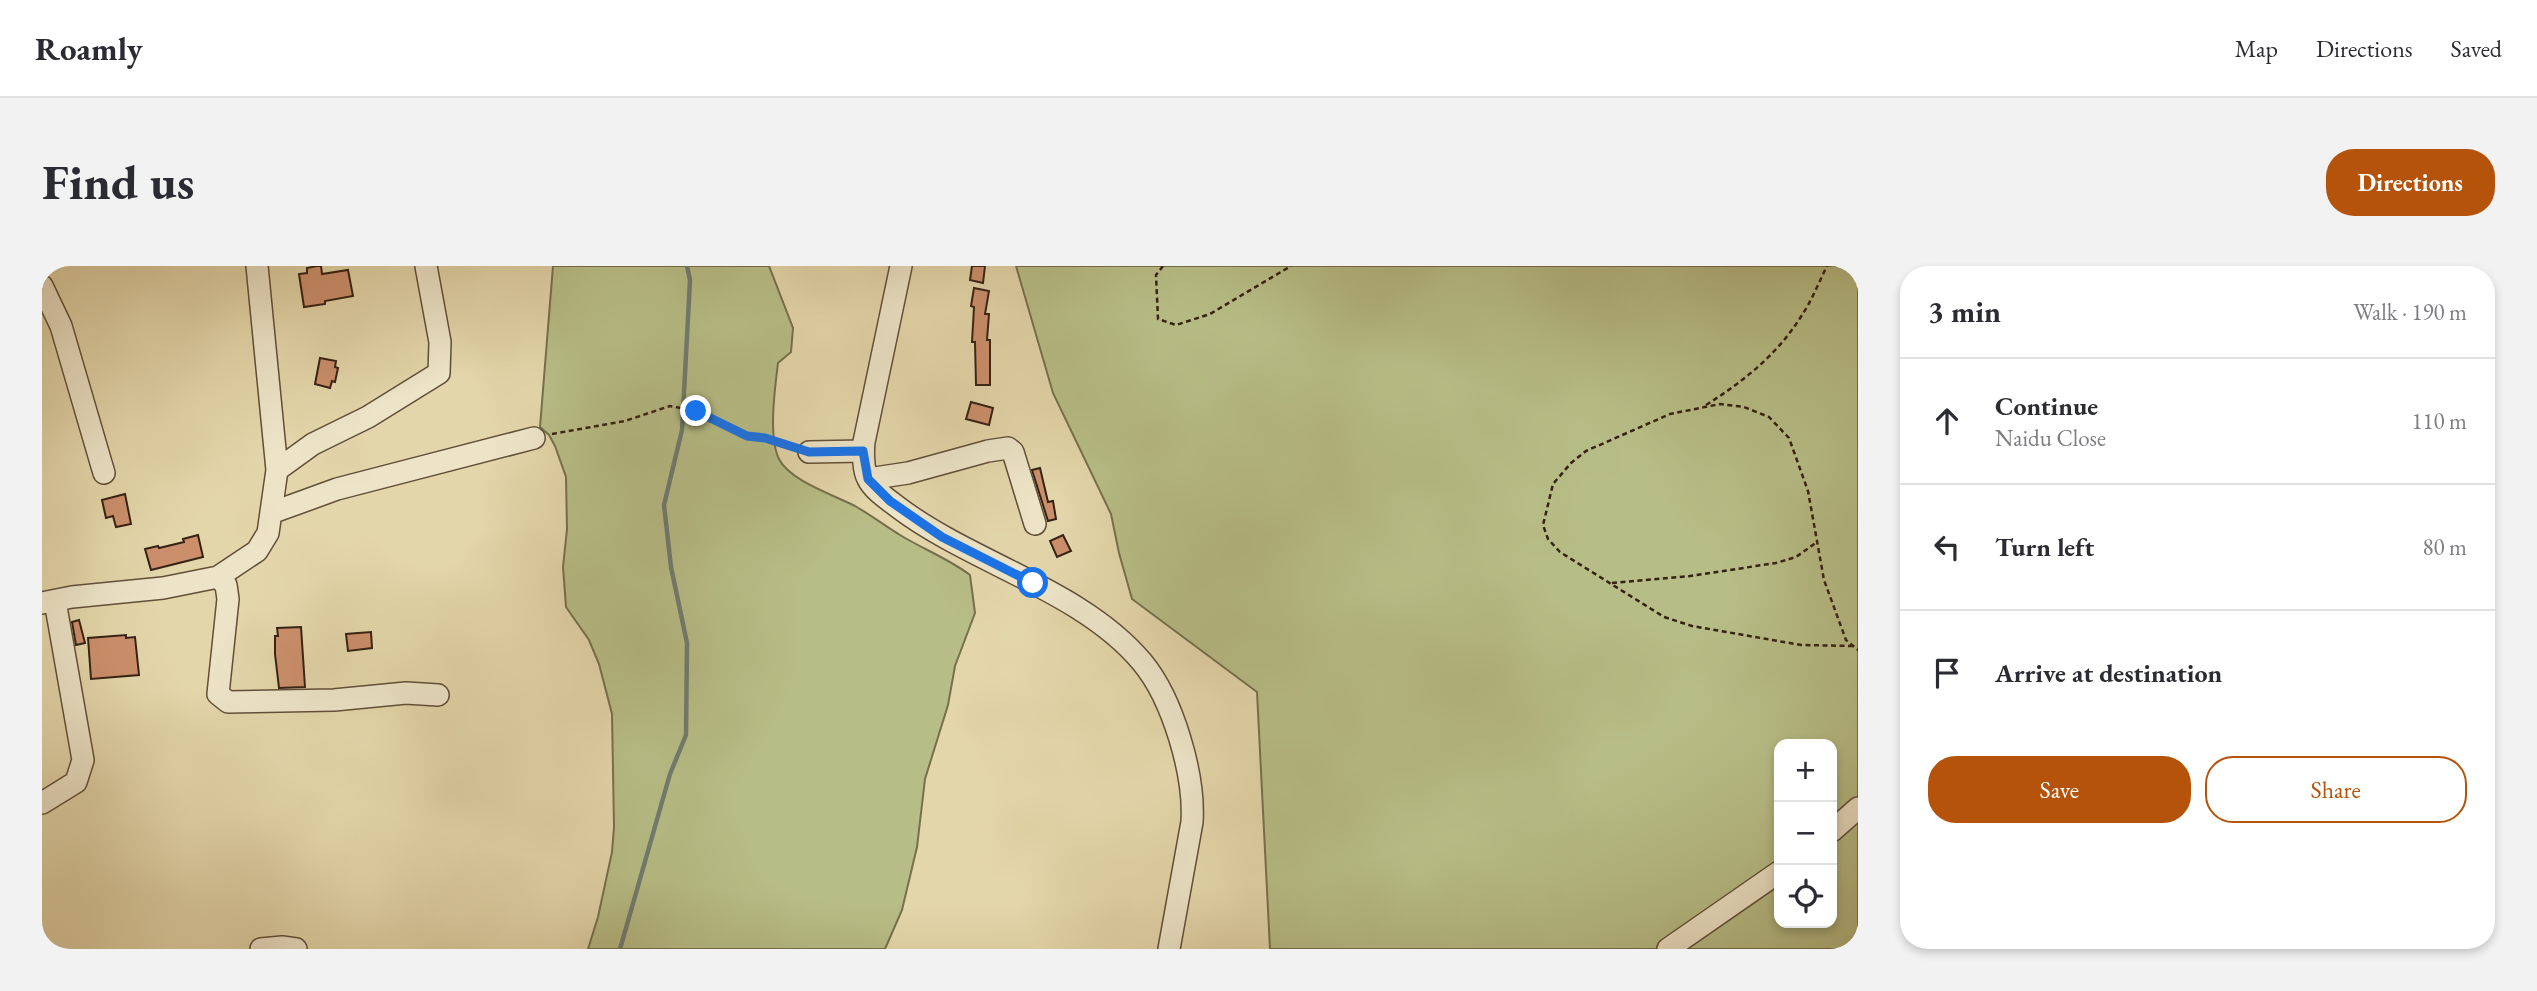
<!DOCTYPE html>
<meta charset="utf-8">
<style>
body{margin:0;font-family:"EB Garamond",serif;background:#f2f2f3;color:#2b2b33}
.controls{position:absolute;right:21px;bottom:21px;display:grid;overflow:hidden;border-radius:14px;box-shadow:0 4px 10px #0003}
.controls button{width:63px;height:63px;display:grid;place-items:center;padding:0;border:0;border-bottom:2px solid #e1e1e2;background:#fff;color:#2b2b33;font:35px sans-serif}
.stop{position:absolute;width:21px;height:21px;margin:-16px;border:5px solid #1a73e8;border-radius:50%;background:#fff}
.stop.end{background:#1a73e8;border-color:#fff;box-shadow:0 2px 7px #0008}
.list{margin:0;padding:0;list-style:none}
h2{display:flex;justify-content:space-between;align-items:center;height:91px;margin:0;padding:0 28px;font-size:30px}
h2 small{font-size:23px;font-weight:400;color:#7c7c81}
.list li{display:grid;grid-template-columns:46px 1fr auto;gap:21px;align-items:center;box-sizing:border-box;height:126px;padding:0 28px;border-top:2px solid #e1e1e2}
.list b{display:block;font-size:26px;white-space:nowrap}
.list p{margin:0;font-size:23px;white-space:nowrap;color:#7c7c81}
.list em{font-size:23px;font-style:normal;color:#7c7c81}
.actions{display:flex;gap:14px;padding:21px 28px}
.actions a{flex:1;padding:16px 0;border:2px solid #b45309;border-radius:28px;text-align:center;font-size:24px;color:#b45309}
.actions .main{background:#b45309;color:#fff}
.icon{flex:none;width:38px;height:38px;fill:none;stroke:currentColor;stroke-width:2;stroke-linecap:round;stroke-linejoin:round}
.map{position:relative;flex:none;width:1816px;height:683px;overflow:hidden;border-radius:28px}
header{display:flex;align-items:center;gap:42px;box-sizing:border-box;height:98px;padding:0 35px;background:#fff;border-bottom:2px solid #e1e1e2}
header strong{font-size:33px}
nav{display:flex;gap:38px;margin-inline-start:auto;font-size:24px}
.intro{display:flex;align-items:center;justify-content:space-between;box-sizing:border-box;height:168px;padding:0 42px}
h1{margin:0;font-size:49px}
.button{padding:18px 32px;border-radius:28px;background:#b45309;color:#fff;font-size:24px;font-weight:700}
main{display:flex;gap:42px;padding:0 42px}
aside{flex:1;background:#fff;border-radius:28px;box-shadow:0 4px 10px #0003}
.map>svg:first-child{display:block}
</style>
<header>
<strong>Roamly</strong>
<nav><a>Map</a><a>Directions</a><a>Saved</a></nav>
</header>
<div class="intro"><h1>Find us</h1><a class="button">Directions</a></div>
<main>
<div class="map">
<svg width="1816" height="683" viewBox="0 0 1816 683">
<rect width="100%" height="100%" fill="#e3d6aa"/>
<filter id="stains"><feTurbulence type="fractalNoise" baseFrequency=".00286" numOctaves="4"/><feColorMatrix values="0 0 0 0 .2 0 0 0 0 .09 0 0 0 0 .02 0 0 0 .5 -.17"/></filter>
<radialGradient id="worn" r=".72"><stop offset=".6" stop-color="#630" stop-opacity="0"/><stop offset="1" stop-color="#630" stop-opacity=".3"/></radialGradient>
<path fill="#b7bd86" stroke="#76704c" stroke-width="2" fill-rule="evenodd" d="M511,0H727L751,62L749,86L736,97C733,121 726,171 737,193C748,215 792,229 813,240C829,249 843,260 858,269C881,283 907,293 928,309L933,347L913,400L906,439L883,513L875,581L860,644L843,683H546L556,651L570,586L572,561L570,448L557,398L547,374L524,341L521,301L525,263L524,211L513,180L507,169L498,161Z
M974,0H1816V683H1228L1215,426L1090,333L1077,287L1069,248L1011,127ZM1737,478H1790V657H1737Z"/>
<g fill="none" stroke-linecap="round" stroke-linejoin="round">
<path stroke="#707c70" stroke-width="4.5" d="M578,683L628,508L644,469L645,377L629,301L622,239L640,164L648,14L645,0"/>
</g>
<path fill="#cb8f6c" stroke="#362213" stroke-width="2" d="M275,0H279L280,8L306,4L311,30L283,35V38L262,41L257,8L265,7V2Z
M930,0H943L941,17L928,14Z
M932,22L947,25L943,48H947L945,74H948V119H934L933,76H930L932,41L929,40Z
M278,92L294,95L293,101L296,102L293,116L290,115L288,122L273,118Z
M929,136L951,142L947,159L924,153Z
M998,202L1006,236L1011,235L1014,253L1006,255L990,204Z
M83,228L89,258L74,261L71,250L64,252L60,234Z
M156,269L161,291L109,304L103,283L116,280L117,282L142,276L141,273Z
M1021,269L1029,285L1015,291L1008,275Z
M37,354L43,377L34,379L30,356Z
M259,361L263,421L237,422L233,388V370H236L235,362Z
M329,366L330,382L306,385L304,368Z
M84,369V372L93,371L97,409L49,413L46,372Z"/>
<g fill="none" stroke-linecap="round" stroke-linejoin="round">
<defs>
<path id="minor" d="M859,0L822,176C821,186 821,204 826,213C831,224 848,235 857,242C930,297 1041,325 1100,396C1131,433 1153,509 1150,556L1127,683
M0,20L19,60L62,207
M767,186L821,185
M235,204L271,178L326,151L397,107L398,76L384,0
M826,213L866,207L946,185L966,182L971,186L993,258
M229,247L295,223L492,172
M176,311L184,319L186,333L176,428L186,436L292,434L364,427L396,429
M0,337L30,331L121,322L176,311L215,285L226,267L235,204L215,0
M0,537L34,516L41,494L13,335
M1790,565L1816,542
M219,683L240,681L254,683
M1626,683L1737,606"/>
</defs>
<use href="#minor" stroke="#614f39" stroke-width="24"/>
<path stroke="#362213" stroke-width="2.5" stroke-dasharray="5 3.5" stroke-linecap="butt" d="M1121,0L1114,9L1116,53L1134,59L1168,48L1249,0
M1664,139C1702,115 1736,88 1760,49C1770,34 1777,16 1785,0
M510,168L583,155L628,140L654,145L705,170L751,181
M1570,317L1648,310L1734,297L1754,291L1775,276
M1811,380L1759,379L1650,360L1622,351L1518,286L1506,273L1501,259L1511,218L1529,197L1544,185L1628,148L1678,138L1702,141L1727,151L1747,172L1766,225L1782,314L1804,374L1816,384"/>
<use href="#minor" stroke="#ede4c8" stroke-width="21"/>
</g>
<g fill="none" stroke-linecap="round" stroke-linejoin="round">
<path stroke="#1a73e8" stroke-width="9" d="M654,145L705,170L723,172L767,186L821,185L826,213L848,235L900,271L991,317"/>
</g>
<rect width="100%" height="100%" filter="url(#stains)"/>
<rect width="100%" height="100%" fill="url(#worn)"/>
</svg>
<div class="controls">
<button>+</button>
<button>−</button>
<button><svg class="icon" aria-label="locate" viewBox="0 0 24 24"><circle cx="12" cy="12" r="6"/><path d="M12 2v4M12 18v4M2 12h4M18 12h4"/></svg></button>
</div>
<div class="stop" style="left:991px;top:317px"></div>
<div class="stop end" style="left:654px;top:145px"></div>
</div>
<aside>
<h2>3 min<small>Walk · 190 m</small></h2>
<ul class="list">
<li><svg class="icon" aria-label="ahead" viewBox="0 0 24 24"><path d="M12 20V5M6 11l6-6 6 6"/></svg><div><b>Continue</b><p>Naidu Close</p></div><em>110 m</em></li>
<li><svg class="icon" aria-label="left" viewBox="0 0 24 24"><path d="M17 20v-9H6M10 6l-5 5 5 5"/></svg><div><b>Turn left</b></div><em>80 m</em></li>
<li><svg class="icon" aria-label="arrive" viewBox="0 0 24 24"><path d="M6 21V4h12l-3 4 3 4H6"/></svg><div><b>Arrive at destination</b></div></li>
</ul>
<div class="actions"><a class="main">Save</a><a>Share</a></div>
</aside>
</main>
